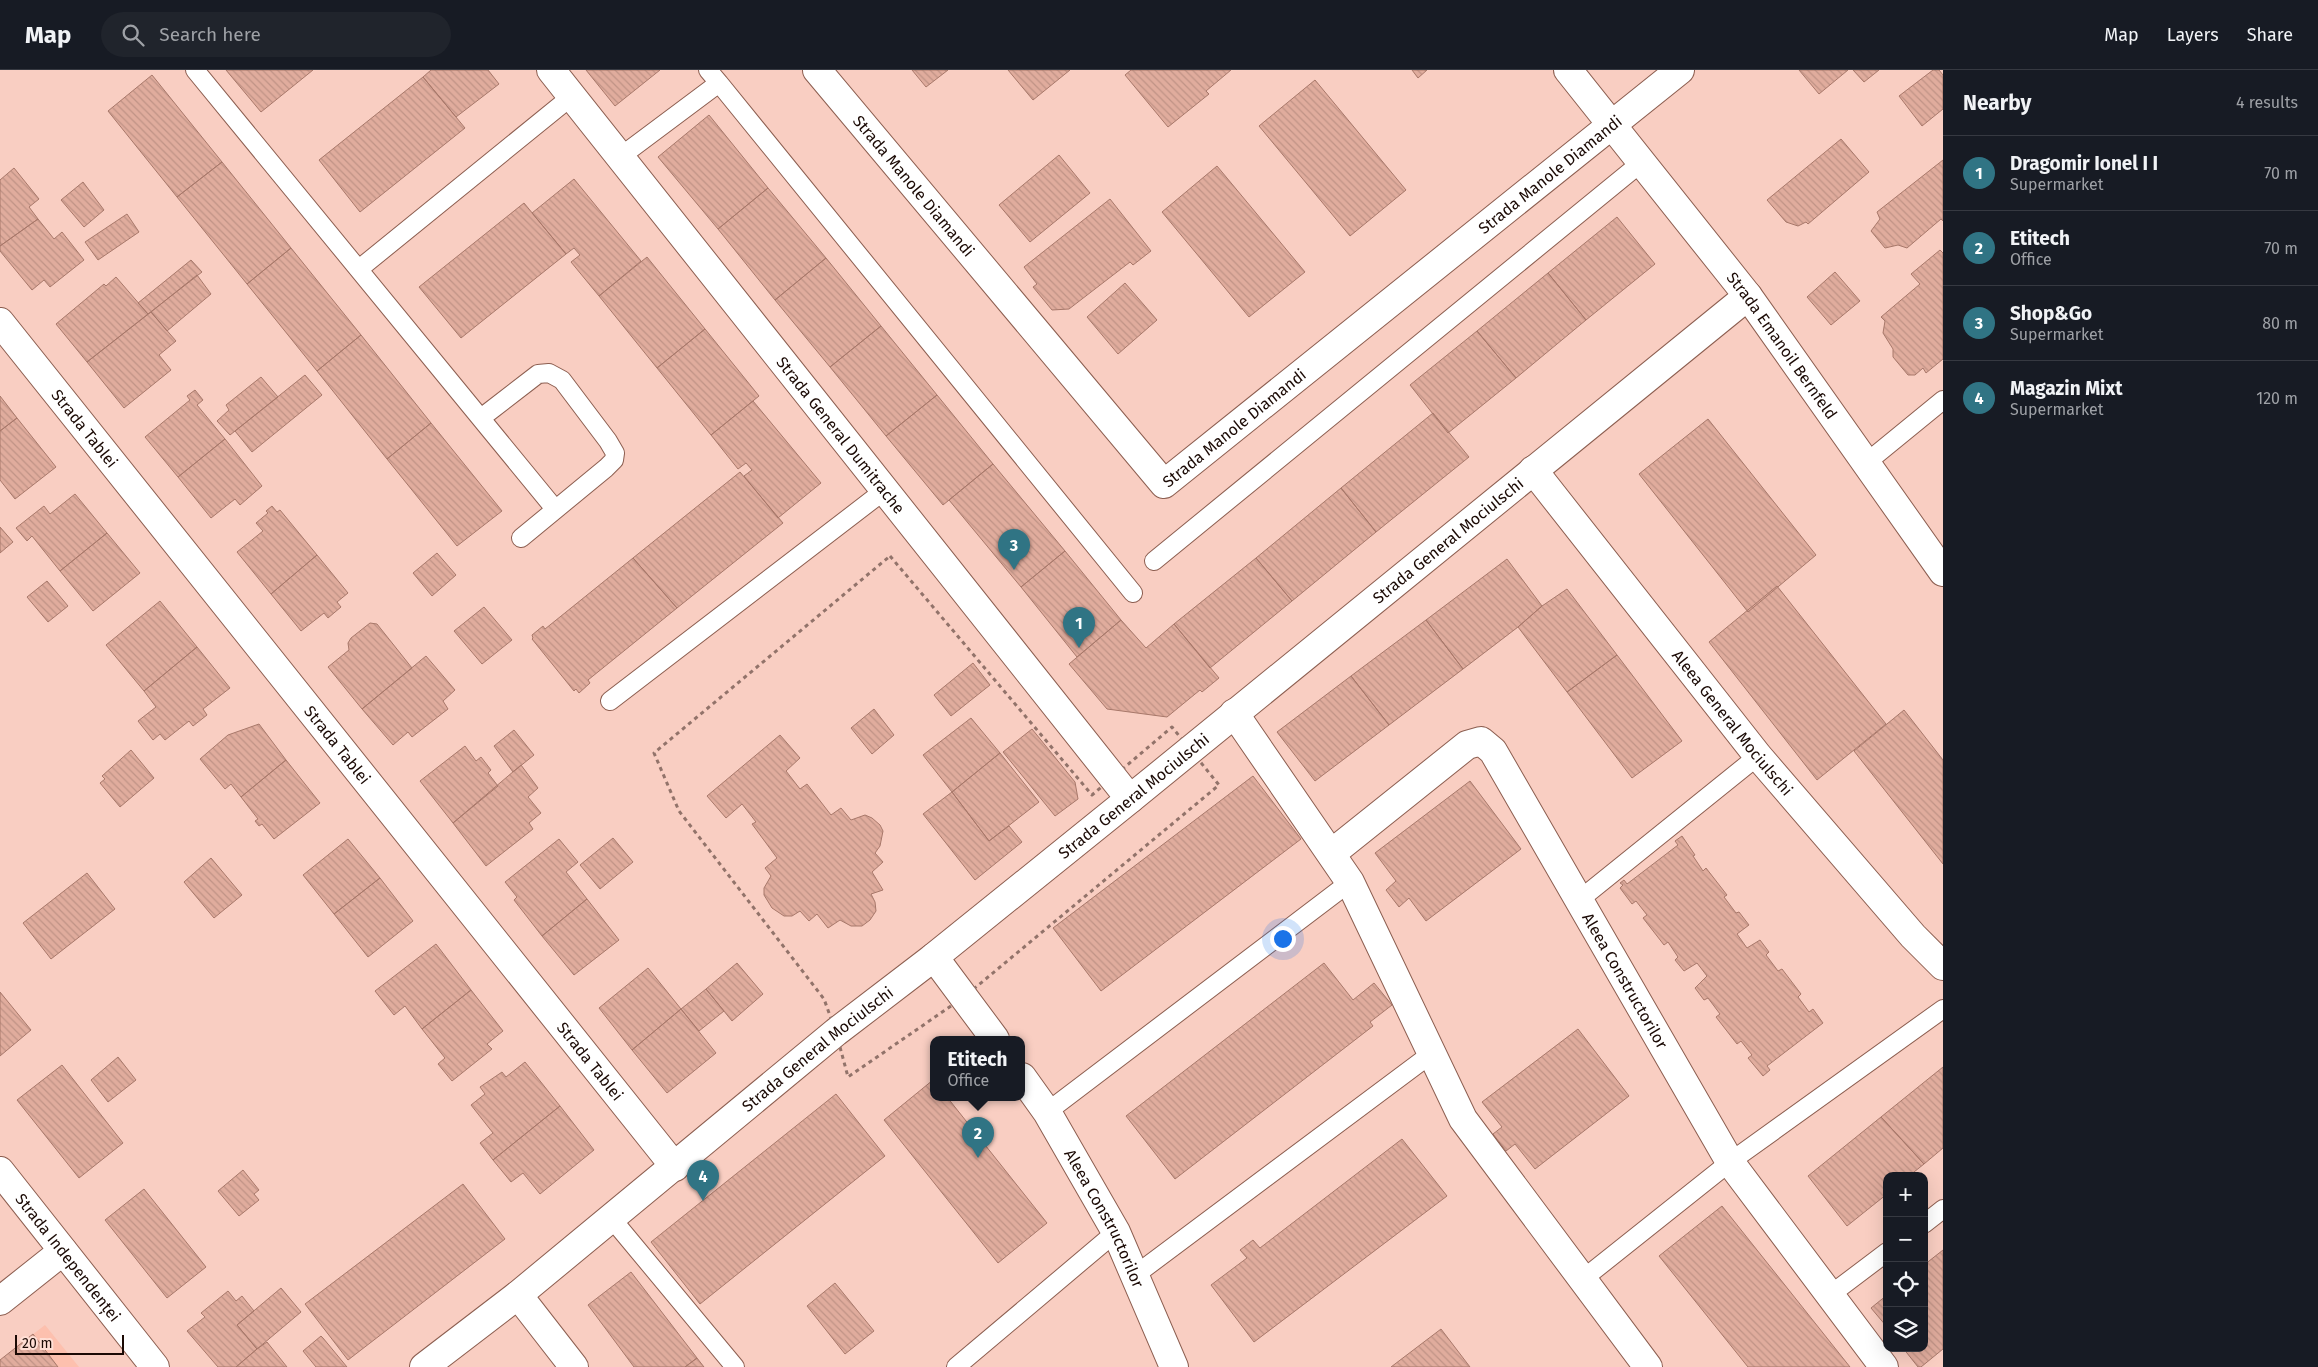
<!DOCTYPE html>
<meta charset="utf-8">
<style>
body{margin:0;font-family:"Fira Sans",sans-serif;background:#20242c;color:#f1f3f6}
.controls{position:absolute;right:15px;bottom:15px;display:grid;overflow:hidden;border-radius:10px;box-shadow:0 5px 20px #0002}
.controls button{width:45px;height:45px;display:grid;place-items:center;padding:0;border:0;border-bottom:1px solid #363941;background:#171b24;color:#f1f3f6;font:25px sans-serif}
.scale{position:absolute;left:15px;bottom:12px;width:109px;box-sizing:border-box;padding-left:5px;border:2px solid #1b0a05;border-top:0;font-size:14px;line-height:18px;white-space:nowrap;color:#1b0a05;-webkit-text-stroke:4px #ffded4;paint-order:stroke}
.you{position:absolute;left:1282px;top:868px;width:18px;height:18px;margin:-12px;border:4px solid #fff;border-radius:50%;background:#1a73e8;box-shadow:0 0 0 8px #1a73e833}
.badge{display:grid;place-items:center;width:32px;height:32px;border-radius:50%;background:#307484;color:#fff;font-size:16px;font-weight:700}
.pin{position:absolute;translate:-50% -41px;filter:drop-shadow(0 1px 2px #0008)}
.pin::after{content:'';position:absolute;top:26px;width:18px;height:15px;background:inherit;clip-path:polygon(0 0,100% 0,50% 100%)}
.popup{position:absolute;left:930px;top:966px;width:95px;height:65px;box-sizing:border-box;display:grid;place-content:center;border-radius:10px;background:#171b24;filter:drop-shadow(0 1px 4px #0005);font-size:16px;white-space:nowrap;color:#9ea1a6}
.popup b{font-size:19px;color:#f1f3f6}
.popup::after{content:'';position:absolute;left:50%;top:100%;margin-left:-10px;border:10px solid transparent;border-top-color:#171b24}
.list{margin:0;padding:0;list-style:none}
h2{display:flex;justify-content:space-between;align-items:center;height:65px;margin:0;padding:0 20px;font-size:21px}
h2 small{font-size:16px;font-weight:400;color:#9ea1a6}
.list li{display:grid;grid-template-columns:32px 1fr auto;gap:15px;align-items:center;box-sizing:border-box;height:75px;padding:0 20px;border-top:1px solid #363941}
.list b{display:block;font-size:19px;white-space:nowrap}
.list p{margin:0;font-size:16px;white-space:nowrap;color:#9ea1a6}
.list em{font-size:16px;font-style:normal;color:#9ea1a6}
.icon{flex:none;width:28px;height:28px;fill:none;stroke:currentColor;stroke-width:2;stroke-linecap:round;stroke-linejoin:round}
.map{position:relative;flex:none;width:1943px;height:1297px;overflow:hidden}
header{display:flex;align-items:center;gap:30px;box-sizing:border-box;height:70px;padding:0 25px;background:#171b24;border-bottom:1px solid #363941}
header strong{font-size:24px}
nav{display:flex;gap:28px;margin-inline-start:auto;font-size:18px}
.search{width:350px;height:45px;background:#20242c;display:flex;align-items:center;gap:12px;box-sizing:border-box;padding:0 18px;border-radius:28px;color:#9ea1a6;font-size:19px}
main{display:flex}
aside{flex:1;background:#171b24}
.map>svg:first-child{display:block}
</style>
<header>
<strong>Map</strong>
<div class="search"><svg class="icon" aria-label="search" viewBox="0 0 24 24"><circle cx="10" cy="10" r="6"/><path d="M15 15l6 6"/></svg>Search here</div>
<nav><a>Map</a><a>Layers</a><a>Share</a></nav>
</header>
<main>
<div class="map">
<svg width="1943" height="1297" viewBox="0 0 1943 1297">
<defs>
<pattern id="building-back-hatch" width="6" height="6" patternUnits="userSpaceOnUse" patternTransform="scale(1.25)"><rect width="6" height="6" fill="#e0ac9d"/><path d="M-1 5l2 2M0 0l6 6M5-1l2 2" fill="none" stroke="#c09386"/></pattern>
</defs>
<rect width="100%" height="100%" fill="#f9cec2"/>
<path fill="#fdc0ae" d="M45,1255L79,1297H0V1290Z"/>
<path fill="url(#building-back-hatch)" stroke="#a8786a" d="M226,0H313L261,42Z
M431,0H488L499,14L456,47L423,7Z
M586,0H660L615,36Z
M912,0H948L926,17Z
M1008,0H1070L1033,30Z
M1131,0H1231L1206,21L1209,24L1168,57L1125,5Z
M1412,0H1427L1418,8Z
M1799,0H1848L1819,24Z
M1853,0H1879L1864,12Z
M1933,0H1939L1943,5V39L1922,56L1899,26Z
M152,5L222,92L177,127L108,41Z
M423,7L465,58L360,142L319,90Z
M1315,10L1406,120L1350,166L1259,56Z
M709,45L768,118L718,159L658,87Z
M1841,69L1869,102L1808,154L1806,152L1798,156L1786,152L1767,130Z
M1059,85L1090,123L1030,172L999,135Z
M1943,90V151L1941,149L1907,178L1898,175L1885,178L1871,161L1880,149L1877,142Z
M222,92L291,178L247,214L177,127Z
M1217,96L1305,202L1249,247L1162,142Z
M14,98L39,129L29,137L38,149L0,176V110Z
M574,109L641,191L599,226L571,192L580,185L574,178L566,184L532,143Z
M83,112L104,140L84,157L61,130Z
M768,118L826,188L775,230L718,159Z
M1110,129L1151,181L1133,195L1130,192L1069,239L1052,240L1033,217L1037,214L1024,197Z
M524,133L566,184L461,268L419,217Z
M127,144L139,162L98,190L85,172Z
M1617,147L1655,194L1586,250L1548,203Z
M38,149L54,169L62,162L84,190L50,217L44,210L32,220L0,181V176Z
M291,178L361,265L317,301L247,214Z
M1940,180L1943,183V289L1926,303L1923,298L1915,305H1908L1893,287V279L1883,263L1885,251L1881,247L1920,214L1911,204Z
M647,187L705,259L657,298L599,226Z
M826,188L881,256L830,297L775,230Z
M191,190L202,202L148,244L138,233Z
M1835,202L1860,231L1831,255L1807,227Z
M1548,203L1586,250L1516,308L1477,261Z
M197,205L211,224L167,261L151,242Z
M116,207L148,244L87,292L56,254L104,214L106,216Z
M1125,213L1157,250L1118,284L1087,247Z
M151,242L176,271L159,285L171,300L124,338L87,292Z
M881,256L937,325L886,366L830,297Z
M705,259L759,326L711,365L657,298Z
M1477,261L1516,308L1448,363L1410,315Z
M361,265L431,353L387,389L317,301Z
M305,305L322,325L252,382L235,361Z
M261,307L278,327L230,365L217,351L229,340L226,335Z
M195,320L203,330L197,335L225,369L178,407L145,367L190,330L187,326Z
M937,325L993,394L943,435L886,366Z
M0,326L17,348L0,361Z
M753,331L821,413L778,448L744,406L752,400L746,393L738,399L711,365Z
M1433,343L1469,387L1376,462L1341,418Z
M17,348L56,397L15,429L0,410V361Z
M1708,349L1816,485L1748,542L1639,404Z
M431,353L502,441L457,476L387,389Z
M225,369L262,416L240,435L235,429L211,448L178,407Z
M993,394L1065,481L1021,517L949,430Z
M740,402L783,453L677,538L633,488Z
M1341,418L1376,462L1292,531L1256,488Z
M75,424L107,463L60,501L32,466L27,471L16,458L44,436L50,444Z
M272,436L277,442L280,440L317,485L271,524L237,482L263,461L256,453L268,443L266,441Z
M0,457L13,472L0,483Z
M107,463L140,503L93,541L60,501Z
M1065,481L1121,550L1077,587L1021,517Z
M437,483L456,505L432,526L413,503Z
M317,485L348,523L337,532L341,537L328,548L324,543L301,561L271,524Z
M633,488L677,538L588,610L590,613L579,623L576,619L574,621L532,569L533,568L532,565L543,556L545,559Z
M1256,488L1292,531L1210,598L1174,554Z
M1507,489L1542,536L1518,557L1463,599L1426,550Z
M47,511L68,536L48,552L27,527Z
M1777,516L1886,654L1817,710L1709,572Z
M1567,519L1617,585L1567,622L1518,557L1542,536Z
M160,531L197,577L144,621L106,575Z
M484,537L512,570L482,594L454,561Z
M1121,550L1146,578L1174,554L1219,608L1202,622L1200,620L1167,647L1107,639L1069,594Z
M1426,550L1463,599L1389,655L1351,606Z
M370,553L377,554L412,598L362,639L328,597L349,580L348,573L351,568Z
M197,577L230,618L203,639L207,645L193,656L189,651L165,670L160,664L153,670L138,651L156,637L144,621Z
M1617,585L1682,671L1632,708L1567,622Z
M426,586L455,620L443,631L448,639L412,667L408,662L393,675L362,639Z
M973,593L990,615L951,646L934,625Z
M1351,606L1389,655L1315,711L1277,662Z
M874,639L894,665L872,684L851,658Z
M1904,640L1943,690V794L1854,681Z
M971,648L1000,683L952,722L923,685Z
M259,654L286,690L241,727L231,714L225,719L200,689L228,665Z
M1032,659L1075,712L1078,729L1055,746L1003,682Z
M514,660L534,685L513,702L494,676Z
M780,665L800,688L786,701L800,719L807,714L831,745L841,738L851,750L865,745L872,748L880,755L883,761L880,776L875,783L883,792L872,802L883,820L871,824L875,832L876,841L870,850L862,856H851L840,850L828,858L817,844L809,851L800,841L792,846H784L772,838L764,825V818L771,806L765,798L777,788L752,754L756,752L742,734L726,748L707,726Z
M465,676L476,691L481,687L491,700L488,703L498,716L453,753L420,711Z
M131,680L154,708L120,737L100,713L105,709L102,706Z
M1000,683L1039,732L989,771L952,722Z
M286,690L320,733L274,769L262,754L259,756L255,751L258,749L241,727Z
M521,695L538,718L528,727L541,743L529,753L533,759L486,796L453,753Z
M1253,706L1301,769L1101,921L1053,858Z
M1470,711L1521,779L1426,851L1409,828L1399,837L1386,820L1396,811L1375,783Z
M952,722L989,771L1009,756L1022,772L975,810L923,744Z
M1682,766L1695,785L1693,786L1703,801L1706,798L1727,825L1724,827L1736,843L1739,842L1749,855L1737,864L1747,878L1760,870L1769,882L1766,885L1778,901L1782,899L1801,924L1798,927L1809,942L1813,939L1823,953L1767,996L1770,1000L1763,1006L1748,988L1752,985L1741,971L1737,974L1716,947L1720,944L1708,928L1704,930L1695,918L1707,906L1697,893L1684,901L1675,890L1678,887L1668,872L1664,875L1643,848L1647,845L1636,831L1632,834L1620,818L1623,815L1620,813L1624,810L1627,814L1678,775L1675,771Z
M613,768L633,792L600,819L580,795Z
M348,769L380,808L334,844L303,805Z
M559,769L578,792L566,802L587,829L542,866L514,830L517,827L505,812Z
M211,788L242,825L214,848L184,812Z
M87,803L115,839L51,889L23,853Z
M380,808L413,851L368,887L334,844Z
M587,829L619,870L574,905L542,866Z
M436,874L471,920L422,959L405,936L394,945L375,921Z
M737,893L763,924L732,951L706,919Z
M1324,893L1353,930L1374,913L1392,935L1370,952L1373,956L1175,1109L1126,1046Z
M648,898L681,939L632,980L599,938Z
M706,919L724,941L699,961L681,939Z
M471,920L503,961L487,974L492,979L452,1011L438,994L445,988L422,959Z
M0,922L31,960L0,986Z
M681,939L716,983L667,1023L632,980Z
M1578,959L1629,1026L1535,1099L1515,1074L1506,1081L1493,1064L1502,1057L1482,1032Z
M118,987L136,1010L108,1032L91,1010Z
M525,992L560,1036L493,1090L480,1073L493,1063L471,1035L485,1024L480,1017L502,1002L506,1007Z
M62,995L123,1073L79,1108L17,1030Z
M1943,997V1078L1924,1094L1881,1047Z
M933,1010L934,1027H947L1047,1153L998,1193L884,1050Z
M836,1024L885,1086L700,1234L651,1172Z
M560,1036L594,1080L540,1124L523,1103L511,1112L493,1090Z
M1881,1047L1924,1094L1909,1106H1887V1124L1847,1156L1808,1106Z
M1402,1069L1447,1126L1254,1272L1211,1215L1247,1188L1240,1180L1253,1170L1260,1178Z
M243,1100L259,1120L254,1124L259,1130L239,1146L218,1121Z
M463,1114L505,1169L348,1290L305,1234Z
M144,1119L206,1197L167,1228L105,1150Z
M1722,1136L1850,1297H1748L1659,1186Z
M1943,1180V1279L1921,1297H1918L1903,1278H1924V1195Z
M631,1202L697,1288L685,1297H634L588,1235Z
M835,1213L874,1261L845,1284L807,1236Z
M281,1218L301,1242L257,1279L237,1255Z
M228,1221L236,1231L242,1226L254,1241L237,1255L257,1279L236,1297H218L187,1261L205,1247L201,1243Z
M1887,1225V1257L1871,1238Z
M1441,1259L1470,1297H1391Z
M33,1264L58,1297H0V1290Z
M321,1266L323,1268L347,1297H316L303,1281Z
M267,1272L287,1297H236L257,1279Z
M697,1288L704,1297H685Z"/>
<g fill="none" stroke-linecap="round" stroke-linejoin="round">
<defs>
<path id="service" d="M195,0L555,439
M719,13L1133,523
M620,87L719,13L708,0
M359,199L572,26
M481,348L538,304L549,303L562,310L608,371L615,383L614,390L606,398L521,468
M1866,393L1943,330
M1154,491L1642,92
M610,631L885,420
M1578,831L1758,686
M1047,1042L1350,812
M612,1149L735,1297
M1924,1154L1943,1139
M1134,1206L1431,984
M1583,1209L1730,1092L1943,939
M1830,1225L1887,1182
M956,1297L1116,1162"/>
<g id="minor">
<path id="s1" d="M551,0L1130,729"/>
<path id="s2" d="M817,0L1164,414L1680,0"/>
<path id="s3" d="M1568,0L1748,226L1943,502"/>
<path id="s4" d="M0,252L675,1097"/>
<path id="s5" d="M1533,400L1758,686L1913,866L1943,896"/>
<path d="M1234,643L1350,812L1463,1049L1648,1297"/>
<path id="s6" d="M1332,783L1467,675L1481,671L1493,681L1730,1092L1884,1297"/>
<path d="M934,887L995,969"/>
<path id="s7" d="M1022,1007L1047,1042L1116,1162L1174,1297"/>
<path d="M518,1225L574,1297"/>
<path d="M0,1231L63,1181"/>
<path id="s8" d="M424,1297L518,1225L836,962L934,887L1130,729L1748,226"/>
</g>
<g id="secondary">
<path id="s9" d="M0,1101L155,1297"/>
</g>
</defs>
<use href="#service" stroke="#8c5e50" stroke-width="20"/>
<use href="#minor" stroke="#8c5e50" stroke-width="30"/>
<use href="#secondary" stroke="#8c5e50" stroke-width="30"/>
<path stroke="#92736a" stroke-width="3" stroke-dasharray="4 4" stroke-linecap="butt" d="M890,486L1092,725L1172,657L1219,715L964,927L848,1007L836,962L824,929L679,741L654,683Z"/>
<use href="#service" stroke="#fff" stroke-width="18"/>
<use href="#minor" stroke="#fff" stroke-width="28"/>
<use href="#secondary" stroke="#fff" stroke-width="28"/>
</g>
<g text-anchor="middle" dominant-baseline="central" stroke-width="4" stroke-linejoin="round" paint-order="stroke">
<g font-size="16" fill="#1b0a05" stroke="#ffded4">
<text stroke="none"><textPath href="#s2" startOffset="1035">Strada Manole Diamandi</textPath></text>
<text stroke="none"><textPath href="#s2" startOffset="151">Strada Manole Diamandi</textPath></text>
<text stroke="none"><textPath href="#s3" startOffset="349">Strada Emanoil Bernfeld</textPath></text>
<text stroke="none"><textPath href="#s2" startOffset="630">Strada Manole Diamandi</textPath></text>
<text stroke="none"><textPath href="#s4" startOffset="136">Strada Tablei</textPath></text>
<text stroke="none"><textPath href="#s1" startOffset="466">Strada General Dumitrache</textPath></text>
<text stroke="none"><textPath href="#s8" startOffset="1316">Strada General Mociulschi</textPath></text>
<text stroke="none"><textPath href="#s5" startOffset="322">Aleea General Mociulschi</textPath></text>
<text stroke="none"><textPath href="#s4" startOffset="541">Strada Tablei</textPath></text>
<text stroke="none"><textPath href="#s8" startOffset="911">Strada General Mociulschi</textPath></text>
<text stroke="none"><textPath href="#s6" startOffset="468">Aleea Constructorilor</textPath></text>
<text stroke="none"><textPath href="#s8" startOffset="506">Strada General Mociulschi</textPath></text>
<text stroke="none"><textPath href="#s4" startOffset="946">Strada Tablei</textPath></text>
<text stroke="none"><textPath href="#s7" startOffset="164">Aleea Constructorilor</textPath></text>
<text stroke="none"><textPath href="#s9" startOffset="110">Strada Independenței</textPath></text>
</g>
</g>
</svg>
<div class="controls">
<button>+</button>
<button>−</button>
<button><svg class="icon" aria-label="locate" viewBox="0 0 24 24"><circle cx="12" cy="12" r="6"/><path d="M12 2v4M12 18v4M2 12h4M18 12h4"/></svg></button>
<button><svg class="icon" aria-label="layers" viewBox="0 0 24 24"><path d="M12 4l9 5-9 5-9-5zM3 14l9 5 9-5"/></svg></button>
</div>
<div class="scale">20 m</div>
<div class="you"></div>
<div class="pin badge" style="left:1079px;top:578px">1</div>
<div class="pin badge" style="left:978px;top:1088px">2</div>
<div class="popup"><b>Etitech</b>Office</div>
<div class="pin badge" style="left:1014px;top:500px">3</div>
<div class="pin badge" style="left:703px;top:1131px">4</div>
</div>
<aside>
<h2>Nearby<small>4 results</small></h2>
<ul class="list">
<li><span class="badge">1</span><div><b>Dragomir Ionel I I</b><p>Supermarket</p></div><em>70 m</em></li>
<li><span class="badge">2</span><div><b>Etitech</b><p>Office</p></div><em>70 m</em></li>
<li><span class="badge">3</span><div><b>Shop&amp;Go</b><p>Supermarket</p></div><em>80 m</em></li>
<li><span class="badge">4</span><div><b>Magazin Mixt</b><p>Supermarket</p></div><em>120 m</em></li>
</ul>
</aside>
</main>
